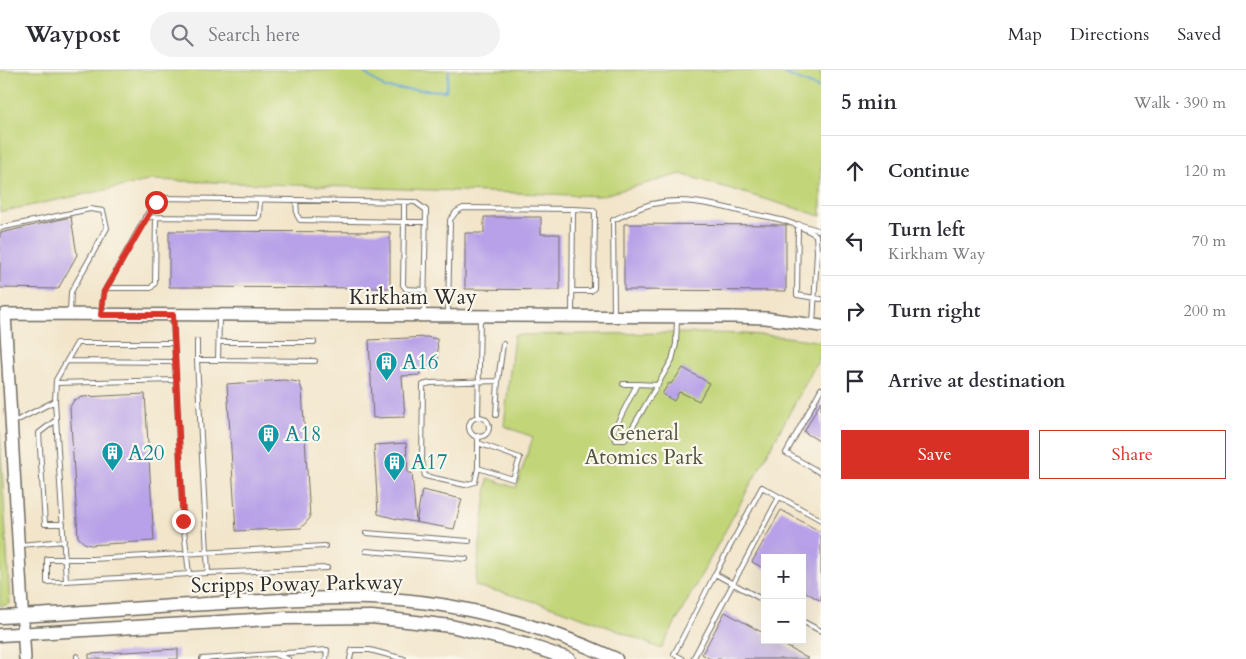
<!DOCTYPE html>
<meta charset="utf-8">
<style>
body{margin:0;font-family:Cardo,serif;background:#f2f2f3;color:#2b2b33}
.controls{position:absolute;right:15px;bottom:15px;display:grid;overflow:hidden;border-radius:0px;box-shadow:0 5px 20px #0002}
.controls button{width:45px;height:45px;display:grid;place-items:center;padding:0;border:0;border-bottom:1px solid #e1e1e2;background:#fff;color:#2b2b33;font:25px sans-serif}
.stop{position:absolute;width:15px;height:15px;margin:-11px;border:4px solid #d93025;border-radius:50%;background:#fff}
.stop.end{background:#d93025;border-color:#fff;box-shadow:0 1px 5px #0008}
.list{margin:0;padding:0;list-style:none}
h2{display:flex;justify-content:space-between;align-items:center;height:65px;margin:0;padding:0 20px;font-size:21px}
h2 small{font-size:16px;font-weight:400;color:#7c7c81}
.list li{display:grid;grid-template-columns:32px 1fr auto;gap:15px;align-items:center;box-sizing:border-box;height:70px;padding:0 20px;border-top:1px solid #e1e1e2}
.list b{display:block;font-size:19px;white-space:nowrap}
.list p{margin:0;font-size:16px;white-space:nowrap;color:#7c7c81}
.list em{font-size:16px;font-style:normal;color:#7c7c81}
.actions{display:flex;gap:10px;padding:15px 20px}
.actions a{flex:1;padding:11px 0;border:1px solid #d93025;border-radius:0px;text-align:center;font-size:18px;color:#d93025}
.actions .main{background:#d93025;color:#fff}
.icon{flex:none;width:28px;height:28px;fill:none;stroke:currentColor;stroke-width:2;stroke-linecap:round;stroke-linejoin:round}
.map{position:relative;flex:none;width:821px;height:589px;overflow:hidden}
header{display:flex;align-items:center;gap:30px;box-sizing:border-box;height:70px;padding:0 25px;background:#fff;border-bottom:1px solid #e1e1e2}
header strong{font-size:24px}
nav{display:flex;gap:28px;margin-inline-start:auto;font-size:18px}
.search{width:350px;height:45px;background:#f2f2f3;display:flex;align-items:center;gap:12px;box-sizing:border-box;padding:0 18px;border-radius:28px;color:#7c7c81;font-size:19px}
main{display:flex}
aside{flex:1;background:#fff}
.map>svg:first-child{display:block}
</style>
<header>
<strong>Waypost</strong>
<div class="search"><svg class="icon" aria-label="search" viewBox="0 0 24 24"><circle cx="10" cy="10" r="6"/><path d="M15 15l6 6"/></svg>Search here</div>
<nav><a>Map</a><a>Directions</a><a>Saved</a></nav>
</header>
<main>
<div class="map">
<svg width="821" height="589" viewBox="0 0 821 589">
<rect width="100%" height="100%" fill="#fbf7ec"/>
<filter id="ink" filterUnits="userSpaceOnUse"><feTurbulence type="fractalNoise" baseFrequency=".02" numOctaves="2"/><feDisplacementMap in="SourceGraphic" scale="10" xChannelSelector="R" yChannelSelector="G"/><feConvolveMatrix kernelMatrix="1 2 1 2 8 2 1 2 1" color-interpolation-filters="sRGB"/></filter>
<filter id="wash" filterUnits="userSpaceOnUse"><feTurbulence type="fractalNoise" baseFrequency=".0096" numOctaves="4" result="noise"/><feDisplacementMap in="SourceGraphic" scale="20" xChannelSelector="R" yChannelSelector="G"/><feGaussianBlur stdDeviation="1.12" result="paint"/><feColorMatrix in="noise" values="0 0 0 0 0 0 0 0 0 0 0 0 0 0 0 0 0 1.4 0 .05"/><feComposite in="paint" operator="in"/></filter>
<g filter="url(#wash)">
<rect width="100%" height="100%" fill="#f2e5ca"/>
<path fill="#c2d579" stroke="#768052" d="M0,0H821V146L681,104L600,126L153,110L0,142Z
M673,263C723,263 772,263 821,272V285L661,579C597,551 542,531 475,516L488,408L516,418L533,367L504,356L514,265Z
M0,362L10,534L0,536Z"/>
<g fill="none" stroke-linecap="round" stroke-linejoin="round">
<path stroke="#62a4d6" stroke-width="2" d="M360,0L385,18L446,21L449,0
M776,0L821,19"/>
</g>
<g id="blocks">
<path fill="#b8a1e8" d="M71,147L77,185L58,219L0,218V163Z
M484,147H541V164H560V220L465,219V163H484Z
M624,154L786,155V221L624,220Z
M169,161L390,162V218L169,217Z
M427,267L437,269L439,299L420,300V305L402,306L405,347L373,348L369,270Z
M683,298L709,313L699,331L682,323L679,322L674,331L662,324L669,313L671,314Z
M284,310L299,312L302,320L310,448L301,458L236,461L227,314Z
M145,324L154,471L90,475L84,473L78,467L70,337L74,330L82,327Z
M821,331V372L804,362Z
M406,373L408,403H412L416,452L422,420L462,429L454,459L397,449L378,444L374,375Z
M781,440L821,462V531L802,520V488H765V499L752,492Z
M725,542L765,564V570H775L809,589H710L702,584Z
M178,579V589H89V584Z"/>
</g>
</g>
<g filter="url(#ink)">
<use href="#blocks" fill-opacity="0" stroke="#716c63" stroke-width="1"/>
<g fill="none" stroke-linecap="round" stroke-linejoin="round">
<defs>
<path id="lane" d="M296,130L297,145L300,150L404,152V132
M145,147L257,148L259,146L260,130
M0,158L90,139L103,141L107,158L71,222L70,242
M821,161L798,154L797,225L821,229
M106,218H151L155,213L156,148
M424,220L406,219L403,215L404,152H426
M573,221H591L594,218L595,142L592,140L573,139
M101,243L104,222L149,141L162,128L415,132L426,140L424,243
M448,243L450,150L456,142L463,138L573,139L572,244
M614,244L613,150C625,145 639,137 652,134C682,127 711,134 739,141C772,149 785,147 816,165L817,182L813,254
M173,247L183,451L189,504
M219,248L218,290L315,291
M197,271V290H218
M219,272H314
M197,290L208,503L327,498
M67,291L175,292
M498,311L503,274
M56,313L176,310
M623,314H637
M658,315L637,314L612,364L616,370H625L672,290L676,274L677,249
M821,319L786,383L821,403
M55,331L56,310L77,273H174
M478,347L480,248
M469 357a10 10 0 1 1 20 0a10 10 0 1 1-20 0Z
M56,350L39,363L45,454H63
M12,353L55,331L66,511
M478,366V398L513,409L520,388L478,373
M478,398L475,412L465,415L425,406L422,392L423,315L430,313L498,311L496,345
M366,463L469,471
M20,475L64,471
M366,481L466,489
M208,503L47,512V489H92L325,476
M715,504L762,417L821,450
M802,551L821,561
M276,585L288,589
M77,586V589
M202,589L327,580L326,589
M350,589L352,580H370L404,589
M683,589L674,584L715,504L765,531
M693,589L779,427"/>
<path id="secondary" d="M25,589L5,244L734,247L766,248L821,256"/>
<path id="primary" d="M0,547C81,543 161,536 242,532C285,530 328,527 371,528C456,531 539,554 616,589
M0,565L286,548L372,547L451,556L528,575L569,589"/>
</defs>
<use href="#lane" stroke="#716c63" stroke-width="6"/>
<use href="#secondary" stroke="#716c63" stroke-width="14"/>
<use href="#primary" stroke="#716c63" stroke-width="15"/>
<use href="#lane" stroke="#fff" stroke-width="4"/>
<use href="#secondary" stroke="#fff" stroke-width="11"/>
<use href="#primary" stroke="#fff" stroke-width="12"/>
</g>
</g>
<g fill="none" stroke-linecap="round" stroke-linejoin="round" filter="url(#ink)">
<path stroke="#d93025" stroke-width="6" d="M156,132L104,222L101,245H173L183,451"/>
</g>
<defs>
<symbol id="building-pin" viewBox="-11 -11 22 30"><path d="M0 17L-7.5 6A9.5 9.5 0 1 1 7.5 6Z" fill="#0f9aa8" stroke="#fbf7ec"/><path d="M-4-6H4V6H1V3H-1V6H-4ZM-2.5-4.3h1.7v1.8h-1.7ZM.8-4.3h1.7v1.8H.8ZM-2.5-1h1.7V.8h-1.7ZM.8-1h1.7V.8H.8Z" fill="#fff"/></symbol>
</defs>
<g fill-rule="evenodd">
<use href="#building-pin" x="374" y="280" width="25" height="34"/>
<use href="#building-pin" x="256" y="352" width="25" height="34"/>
<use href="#building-pin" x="100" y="370" width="25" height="34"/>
<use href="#building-pin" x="382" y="380" width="25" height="34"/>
</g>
<g text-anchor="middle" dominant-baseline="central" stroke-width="4.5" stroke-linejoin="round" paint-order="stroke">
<g font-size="21" fill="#2b2b2b" stroke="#fbf7ec">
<text x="413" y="227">Kirkham Way</text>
<text transform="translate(297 514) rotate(-1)">Scripps Poway Parkway</text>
</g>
<g font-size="21" fill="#0d838f" stroke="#fbf7ec" text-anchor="start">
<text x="402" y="292">A16</text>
<text x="285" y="364">A18</text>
<text x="128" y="383">A20</text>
<text x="411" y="392">A17</text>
</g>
<g font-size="21" fill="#51563e" stroke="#fbf7ec">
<text x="644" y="363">General<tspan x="644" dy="24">Atomics Park</tspan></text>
</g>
</g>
</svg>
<div class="controls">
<button>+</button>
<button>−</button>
</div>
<div class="stop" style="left:156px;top:132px"></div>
<div class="stop end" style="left:183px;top:451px"></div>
</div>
<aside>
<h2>5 min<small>Walk · 390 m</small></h2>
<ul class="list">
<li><svg class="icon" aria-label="ahead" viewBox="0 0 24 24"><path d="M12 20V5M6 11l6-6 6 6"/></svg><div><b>Continue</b></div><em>120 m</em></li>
<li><svg class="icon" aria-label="left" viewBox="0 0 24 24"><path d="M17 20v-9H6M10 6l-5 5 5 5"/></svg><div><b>Turn left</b><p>Kirkham Way</p></div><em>70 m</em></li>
<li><svg class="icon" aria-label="right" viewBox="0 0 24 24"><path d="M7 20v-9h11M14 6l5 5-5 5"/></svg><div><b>Turn right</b></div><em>200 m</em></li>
<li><svg class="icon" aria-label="arrive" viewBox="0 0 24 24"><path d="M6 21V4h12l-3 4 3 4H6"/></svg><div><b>Arrive at destination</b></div></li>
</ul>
<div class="actions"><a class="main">Save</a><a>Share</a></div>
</aside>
</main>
